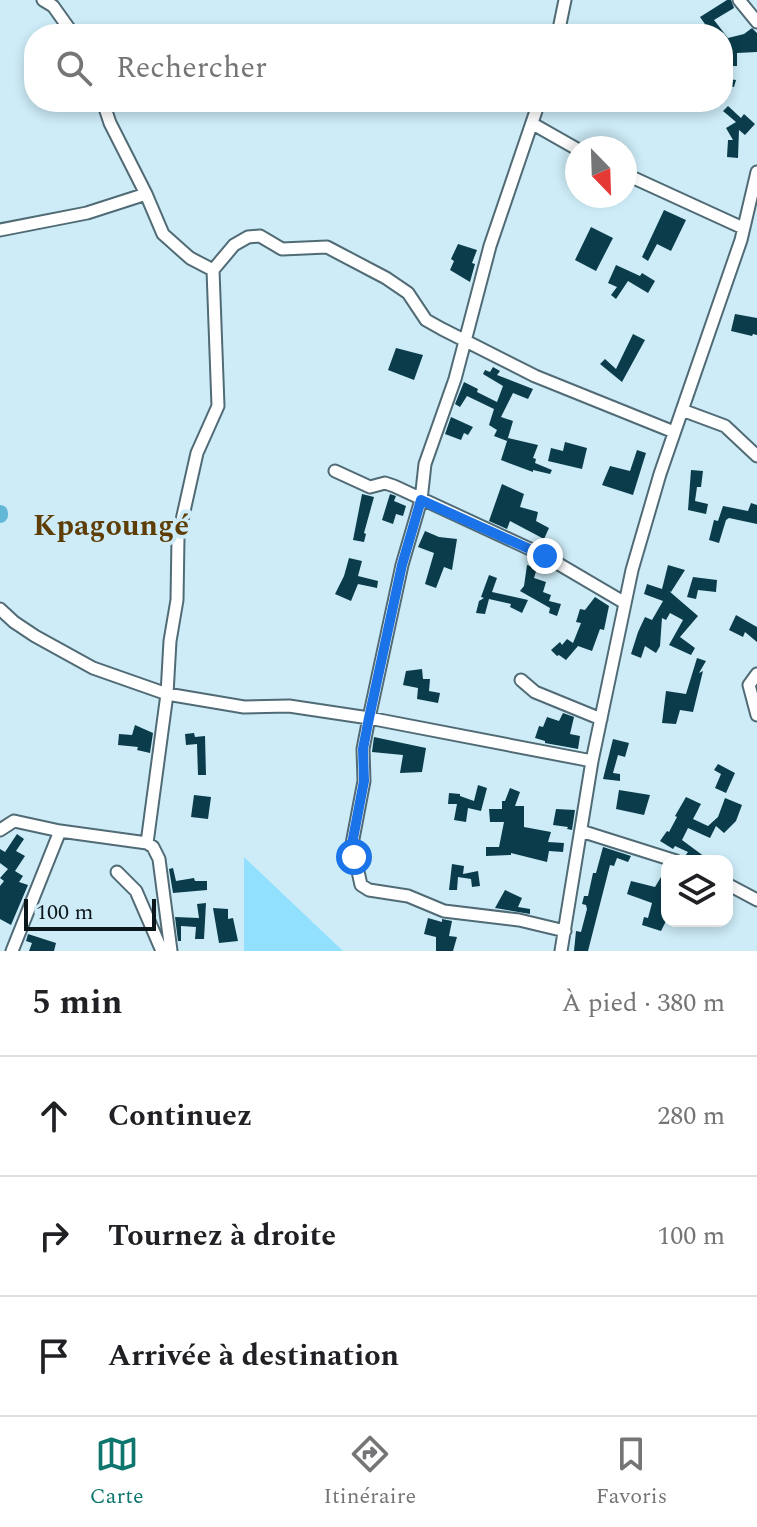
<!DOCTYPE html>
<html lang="fr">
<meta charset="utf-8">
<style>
body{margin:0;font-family:Spectral,serif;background:#f2f2f2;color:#202124}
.controls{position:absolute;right:24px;bottom:24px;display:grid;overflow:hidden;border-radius:16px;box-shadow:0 4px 12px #0003}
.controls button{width:72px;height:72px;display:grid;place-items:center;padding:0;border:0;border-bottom:2px solid #e0e0e0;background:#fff;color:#202124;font:40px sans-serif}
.compass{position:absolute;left:565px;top:136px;width:72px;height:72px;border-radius:50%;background:#fff;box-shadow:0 4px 12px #0003;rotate:157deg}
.scale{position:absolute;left:24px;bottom:20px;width:132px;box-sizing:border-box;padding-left:8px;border:4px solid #0c171b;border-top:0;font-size:22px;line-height:28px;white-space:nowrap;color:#0c171b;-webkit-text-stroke:6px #cdecf7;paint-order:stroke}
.stop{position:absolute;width:24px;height:24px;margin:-18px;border:6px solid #1a73e8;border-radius:50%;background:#fff}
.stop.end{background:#1a73e8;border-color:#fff;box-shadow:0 2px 8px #0008}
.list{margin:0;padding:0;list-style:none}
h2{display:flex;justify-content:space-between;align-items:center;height:104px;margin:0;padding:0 32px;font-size:34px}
h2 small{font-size:26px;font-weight:400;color:#757577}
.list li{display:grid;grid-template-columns:52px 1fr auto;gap:24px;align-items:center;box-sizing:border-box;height:120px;padding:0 32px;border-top:2px solid #e0e0e0}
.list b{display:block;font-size:30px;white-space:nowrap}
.list em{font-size:26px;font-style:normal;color:#757577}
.icon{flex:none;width:44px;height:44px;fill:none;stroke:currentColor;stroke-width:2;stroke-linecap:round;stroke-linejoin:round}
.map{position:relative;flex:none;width:757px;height:951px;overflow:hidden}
.search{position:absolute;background:#fff;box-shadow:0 4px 12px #0003;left:24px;right:24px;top:24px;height:88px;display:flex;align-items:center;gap:20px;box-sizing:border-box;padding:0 28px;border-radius:32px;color:#757577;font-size:30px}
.sheet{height:464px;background:#fff}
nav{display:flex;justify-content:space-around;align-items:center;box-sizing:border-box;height:112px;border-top:2px solid #e0e0e0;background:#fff;font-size:22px;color:#757577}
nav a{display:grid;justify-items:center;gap:4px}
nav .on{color:#0f766e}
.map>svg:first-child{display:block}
</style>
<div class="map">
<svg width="757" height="951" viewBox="0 0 757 951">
<rect width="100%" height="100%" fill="#cdecf7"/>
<path fill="#91e0fd" d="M244,857L343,951H244Z"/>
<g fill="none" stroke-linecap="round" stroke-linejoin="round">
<path stroke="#62b8d6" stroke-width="16" d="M0,513V515"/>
</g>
<path fill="#0a3c4b" d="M727,0H731L734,8L714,20L728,38L744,34L752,28L757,33V52L737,53V66H731L729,79L736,80L734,87L728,86V89L724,88L723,85V34H712L700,17Z
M728,106L741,118L744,114L755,124L745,135L739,130L738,158L727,157L728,140H733L726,128L736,122L723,111Z
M664,210L686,220L671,251L657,244L648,261L642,257Z
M591,227L613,238L596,271L575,260Z
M458,244L477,250L472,263L475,264L470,282L450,270L454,261L451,259Z
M616,265L640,276L642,273L655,281L648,293L628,281L616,299L611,295L617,287L608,283Z
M735,314L757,318V335L753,334L752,336L731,331Z
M633,334L645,340L622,382L600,364L605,359L616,369Z
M396,348L423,355L414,380L388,370Z
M493,367L500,371L497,375L533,389L528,399L513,393L501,417L513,421L507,441L494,436L497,430L489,425L494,409L467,396L460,407L455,404L464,382L478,389L477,392L497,402L503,386L483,374L485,370L490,372Z
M451,417L473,427L468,435L464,433L461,440L445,434Z
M508,438L538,445L533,458L536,459L535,463L552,470L550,474L533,470V472L501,460Z
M565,442L587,448L582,469L548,461L551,448L563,451Z
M637,450L646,453L633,495L602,485L610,466L630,471Z
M691,470L703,471L701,487H697L695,501L708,504L706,514L688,510Z
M502,484L524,494L520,507L538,512L536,521L549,528L544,539L510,521L507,529L489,521Z
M362,494L374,497L364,533L366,534L364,542L353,540Z
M390,494L396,496L394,501L406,506L403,516L396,514L393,524L382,520Z
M751,503L757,505V524L729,518L726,520L719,543L709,540L714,520L718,521L723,506L748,511Z
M425,531L439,537L457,539L452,570L444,567L436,588L425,584L434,553L418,547Z
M349,558L362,561L358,576L378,581L377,588L358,584L351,601L335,594L344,576Z
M527,565L537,568L534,578L546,582L543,592L551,595L549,601L561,604L557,616L549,613L550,608L520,591L524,586Z
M668,565L685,570L671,592L669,591L698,616L680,637L695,648L691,655L669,645L683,620L670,613L666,620L662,618L660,646L656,653L645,646L641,658L631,654L638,632L645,617L652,620L663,601L644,594L647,584L662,589Z
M489,575L497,578L492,592L528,600L522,613L510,607L511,604L489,599L485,614L476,613L479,601L484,598L481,597Z
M693,577L717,580L716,592L698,590L696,599L687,597Z
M595,597L609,606L604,630L600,629L592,651L578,646L566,660L559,655L557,656L551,650L560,642L562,645L567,639L573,643L581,623L576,622L580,609L585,610Z
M736,615L757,627V642L745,632L743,637L729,630Z
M697,658L706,661L699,673L703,671L693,712L680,710L676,724L662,723L666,691L686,694Z
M422,669L423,679H430L429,691L440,693L438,703L417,699L418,688L403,685L406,671Z
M563,713L574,717L570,734L580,736L578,749L545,743V741L535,738L539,726L543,727L547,717L559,721Z
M135,725L153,733L150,753L137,750L138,747L118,745L119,734L132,735Z
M194,733L195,737L205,736L206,775H198L197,744L186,745L185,734Z
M374,737L426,748L422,772L400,773L403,755L372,752Z
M613,739L629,743L625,757L618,755L613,773L620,774V781L603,779Z
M718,764L735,773L726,793L715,788L721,774L714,770Z
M478,785L487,788L481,811L468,808L466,822L454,820L457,804H448L449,793L460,794V796L474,801Z
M510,788L520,792L515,806H524V827L551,832L548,842L564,843L563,852L549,851L547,862L511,853V855L486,856V847H499L504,822H490L489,809H502V801H505Z
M619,790L650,795L644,815L616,809Z
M194,795L211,797L208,819L191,817Z
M686,797L701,804L693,819L708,826L718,817L725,798L742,805L736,821L724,833L716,826L710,838L688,828L682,840L705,857L703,860L691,861L685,856L688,852L675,846L673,849L660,841L667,831L669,832L677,817L675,816Z
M556,809L575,810L572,830L567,829L568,827L553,825Z
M17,834L24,839L16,851L25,856L15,871L23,876L19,882L28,885L11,925L0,919V886L4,881L0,878L8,869L0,863V849L5,852Z
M603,847L631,856L628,862L617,858L614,866L610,865L588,951H574L576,931L581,932L587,909L586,905L582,904L584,896H588L593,873H596Z
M452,864L464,866L463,874L478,871L480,886L472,887L471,879L458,877L457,890H449Z
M667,867V919L661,931L642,925L644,917L648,918L652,903L627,894L631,881L655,887Z
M173,868L176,881L194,878L195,881H207V890L173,893L169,869Z
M505,890L522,898L518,907L530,909V914L495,908Z
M206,903L204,939H195L196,927L181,926V941H178L175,917L199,918L197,904Z
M213,908L228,909V919L233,918L238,941L219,943Z
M428,918L442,922V919L452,921L449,936L457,937L453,951H436V937L424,934Z
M28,934L56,943L54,951H29L32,943L26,941Z"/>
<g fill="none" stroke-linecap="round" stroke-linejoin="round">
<defs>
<path id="minor" d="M43,0L53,6L73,34
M739,0L757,22
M558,34L565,0
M103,102L110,123L146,194
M539,102L490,246L455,379L425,464L421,500L402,565L369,718L592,761
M533,124L577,149
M625,174L743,228
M0,230L87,213L146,194L163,234L190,258L213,270L234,245L248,237L260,236L282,249L327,247L386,278L408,293L426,320L442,329L535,376L674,432
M682,410L725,426L757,456
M335,471L370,487L385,483L394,486L545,556L625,603
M0,609L14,622L35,636L93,668L167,694L244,707L289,706L369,718L363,749L364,781L352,844L361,885L369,890L408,896L444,911L519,920L565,931
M757,674L749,685L757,715
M521,680L535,692L601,719
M0,830L14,821L60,831
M581,831L676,861
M117,872L136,891L162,951
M727,884L757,900
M12,951L60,831L147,843
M171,951L159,859L153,847L147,843L167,694L170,641L177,600L178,538L197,453L218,406L213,270
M561,951L592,761L632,570L660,474L741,240L757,172"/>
</defs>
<use href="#minor" stroke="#506b75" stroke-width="15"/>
<use href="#minor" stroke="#fff" stroke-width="11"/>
</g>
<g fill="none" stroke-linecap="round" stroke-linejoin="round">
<path stroke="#1a73e8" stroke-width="10" d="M354,857L352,844L364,781L363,749L369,718L402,565L421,500L545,556"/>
</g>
<g text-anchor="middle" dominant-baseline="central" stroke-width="8" stroke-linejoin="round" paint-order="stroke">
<g font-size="30" font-weight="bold" fill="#5f3d06" stroke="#cdecf7">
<text x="111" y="526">Kpagoungé</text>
</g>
</g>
</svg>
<div class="controls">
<button><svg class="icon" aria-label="layers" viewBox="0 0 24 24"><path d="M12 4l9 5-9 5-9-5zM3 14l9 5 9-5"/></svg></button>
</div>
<svg class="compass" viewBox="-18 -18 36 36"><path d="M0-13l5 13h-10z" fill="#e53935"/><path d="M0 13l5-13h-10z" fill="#757577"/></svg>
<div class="scale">100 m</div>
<div class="stop" style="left:354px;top:857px"></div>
<div class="stop end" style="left:545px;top:556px"></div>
<div class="search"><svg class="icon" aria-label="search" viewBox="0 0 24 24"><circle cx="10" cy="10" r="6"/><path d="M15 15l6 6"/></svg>Rechercher</div>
</div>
<section class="sheet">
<h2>5 min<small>À pied · 380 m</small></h2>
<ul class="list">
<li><svg class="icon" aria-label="ahead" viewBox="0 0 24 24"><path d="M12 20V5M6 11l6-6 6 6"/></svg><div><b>Continuez</b></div><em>280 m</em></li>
<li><svg class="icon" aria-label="right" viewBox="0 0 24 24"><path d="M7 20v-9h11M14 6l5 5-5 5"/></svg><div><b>Tournez à droite</b></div><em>100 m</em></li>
<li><svg class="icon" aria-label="arrive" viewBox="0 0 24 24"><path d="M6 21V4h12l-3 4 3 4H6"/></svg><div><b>Arrivée à destination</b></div></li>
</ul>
</section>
<nav>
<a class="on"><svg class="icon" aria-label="map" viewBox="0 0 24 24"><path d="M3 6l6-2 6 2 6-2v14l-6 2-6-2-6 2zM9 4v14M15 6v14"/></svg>Carte</a>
<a><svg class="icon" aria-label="directions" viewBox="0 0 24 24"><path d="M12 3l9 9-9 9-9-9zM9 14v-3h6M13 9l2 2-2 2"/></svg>Itinéraire</a>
<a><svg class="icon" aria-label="saved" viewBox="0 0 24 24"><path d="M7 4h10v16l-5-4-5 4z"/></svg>Favoris</a>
</nav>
